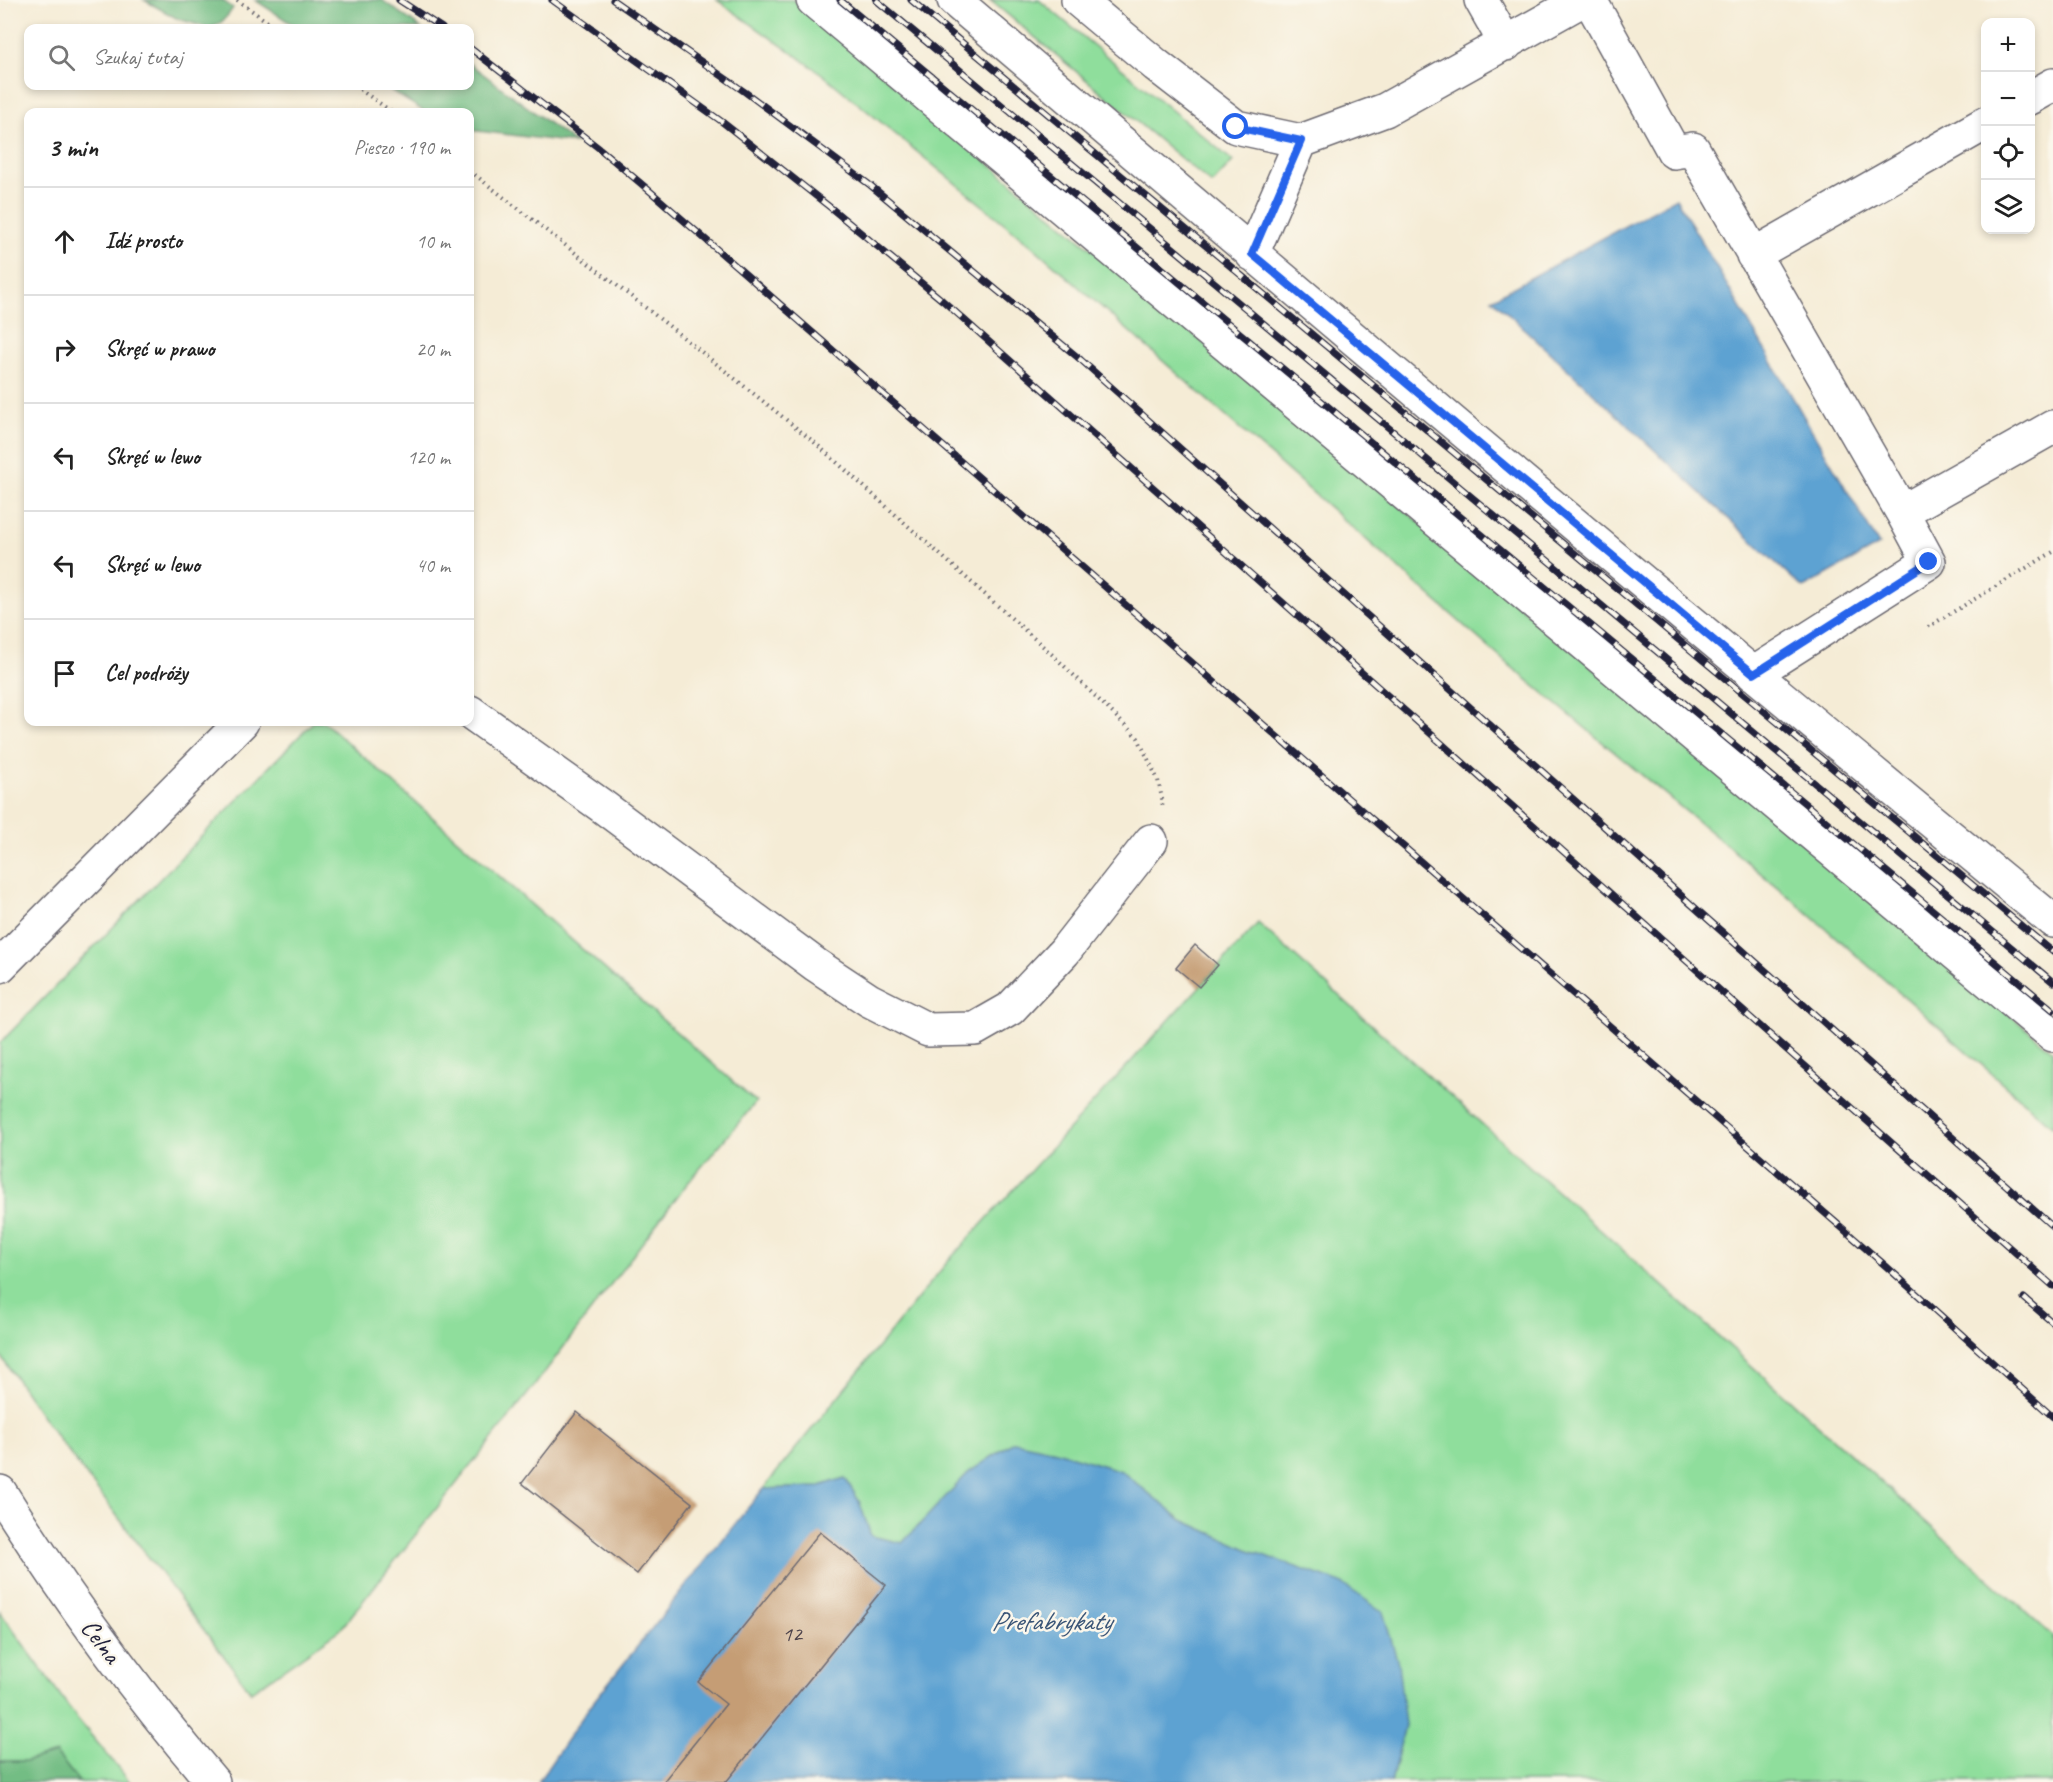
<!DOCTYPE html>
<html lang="pl">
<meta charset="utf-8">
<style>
body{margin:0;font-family:Caveat,sans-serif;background:#f6f6f6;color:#222}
.controls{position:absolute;right:18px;top:18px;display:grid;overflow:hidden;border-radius:12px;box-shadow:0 3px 9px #0003}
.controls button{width:54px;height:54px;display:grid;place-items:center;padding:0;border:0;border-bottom:2px solid #e0e0e0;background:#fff;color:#222;font:30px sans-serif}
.stop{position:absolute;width:18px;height:18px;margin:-14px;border:4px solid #2563eb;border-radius:50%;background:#fff}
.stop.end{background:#2563eb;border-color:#fff;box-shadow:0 2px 6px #0008}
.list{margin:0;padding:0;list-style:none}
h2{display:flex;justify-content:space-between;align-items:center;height:78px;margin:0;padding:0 24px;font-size:26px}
h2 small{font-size:20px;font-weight:400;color:#767676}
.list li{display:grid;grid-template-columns:39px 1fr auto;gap:18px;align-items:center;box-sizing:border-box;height:108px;padding:0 24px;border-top:2px solid #e0e0e0}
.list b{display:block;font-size:22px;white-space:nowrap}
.list em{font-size:20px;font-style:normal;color:#767676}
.icon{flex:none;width:33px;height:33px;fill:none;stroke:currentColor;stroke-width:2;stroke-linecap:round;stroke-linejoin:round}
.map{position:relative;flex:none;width:2053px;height:1782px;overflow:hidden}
.search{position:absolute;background:#fff;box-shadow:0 3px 9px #0003;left:24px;top:24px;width:450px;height:66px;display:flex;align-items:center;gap:15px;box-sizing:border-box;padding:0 21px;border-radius:12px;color:#767676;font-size:22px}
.panel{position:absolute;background:#fff;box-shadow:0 3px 9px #0003;left:24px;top:108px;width:450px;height:618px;border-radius:12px}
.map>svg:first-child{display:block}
</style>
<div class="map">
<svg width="2053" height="1782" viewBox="0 0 2053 1782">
<rect width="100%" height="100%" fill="#fbf7ec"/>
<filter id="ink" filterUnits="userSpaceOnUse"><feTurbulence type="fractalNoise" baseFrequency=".0167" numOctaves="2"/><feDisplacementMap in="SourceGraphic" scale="12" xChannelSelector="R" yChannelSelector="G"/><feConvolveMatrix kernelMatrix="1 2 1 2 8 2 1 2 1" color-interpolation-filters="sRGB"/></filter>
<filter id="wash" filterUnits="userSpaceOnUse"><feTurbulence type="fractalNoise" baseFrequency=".008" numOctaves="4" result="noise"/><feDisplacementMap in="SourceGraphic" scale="24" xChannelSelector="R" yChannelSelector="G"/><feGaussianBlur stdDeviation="1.35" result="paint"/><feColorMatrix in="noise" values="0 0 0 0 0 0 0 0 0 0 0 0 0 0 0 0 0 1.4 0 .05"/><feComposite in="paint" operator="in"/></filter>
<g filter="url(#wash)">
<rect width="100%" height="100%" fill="#f5ecd6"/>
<path fill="#8fde9c" stroke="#58806c" stroke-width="1.5" d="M717,0H793L2053,1051V1127L1800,906L1502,659L1032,246L822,74Z
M990,0H1039L1233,161L1212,184Z
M313,722H324L756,1102L682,1190L538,1381L340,1630L251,1692L48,1425L0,1355V1043Z
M1258,923L2053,1636V1782H1391L1405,1725L1249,1550L1182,1520L1121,1471L1056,1451L1013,1442L968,1473L902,1543L871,1536L859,1501L845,1478L817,1487L763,1489L949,1260Z
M0,1612L76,1717L130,1782H79L56,1753L26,1761H0Z"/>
<path fill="#73bd84" stroke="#4a7060" stroke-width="1.5" d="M144,0H222L233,8C228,17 218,27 208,28L176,18Z
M255,0H382L421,28H298Z
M470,64L575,143L470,130V112H425L384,86H470Z
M56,1753L79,1782H0V1761H26Z"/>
<path fill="#5da2d2" stroke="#406286" stroke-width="1.5" d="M1676,198L1879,545L1803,588L1492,299Z
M1014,1442L1056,1451L1121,1471L1182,1520L1249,1550L1341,1583L1383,1612L1398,1663L1405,1725L1391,1782H538L590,1706L763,1489L817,1487L845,1478L859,1501L871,1536L902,1543L968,1473Z"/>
<g id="blocks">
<path fill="#c59d75" d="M1195,945L1218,965L1199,987L1176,968Z
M577,1412L692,1503L637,1574L522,1483Z
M820,1532L886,1585L726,1782H663L726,1704L698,1682Z"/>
</g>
</g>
<g filter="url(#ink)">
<use href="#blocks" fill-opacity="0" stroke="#6c6971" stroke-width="1.5"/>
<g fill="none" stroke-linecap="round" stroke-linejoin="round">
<defs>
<path id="minor" d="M813,0L2053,1035
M954,0C1318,310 1683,618 2053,921
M1078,0L1156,65L1236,127L1301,141L1385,110L1582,0
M1481,0L1506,44
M1590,0L1674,152L1693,149L1902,512L1929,562L1753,674
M2030,98L2053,85
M1252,254L1301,141
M1753,255L1986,123
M1902,512L2053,427
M470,712L602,806L816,965L869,1000L928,1030L975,1029L1010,1009L1064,952L1151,841
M0,966L242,722
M0,1492C64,1594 135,1691 213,1782"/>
</defs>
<use href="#minor" stroke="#6c6971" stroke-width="36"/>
<path stroke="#6c6971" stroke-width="4" stroke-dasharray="1.5 4.5" stroke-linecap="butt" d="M237,0L276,28
M355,86L392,112
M470,171L669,326L814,442L1055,657L1138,738L1158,780L1163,803L1161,809
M1928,627L2053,552"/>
<use href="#minor" stroke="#fff" stroke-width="33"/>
<defs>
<path id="rail" d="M399,0L442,28
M552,0L721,121L831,208L942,300L2053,1286
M613,0L745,92L870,185L1081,360L2053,1227
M840,0L2053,1010
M876,0L2053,982
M911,0L2053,952
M470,48L600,149L651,192L1887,1267L2053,1417
M2024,1298L2053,1323"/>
</defs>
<use href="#rail" stroke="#22223b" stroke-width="7"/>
<use href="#rail" stroke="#fbf7ec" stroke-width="4.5" stroke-dasharray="14" stroke-linecap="butt"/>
</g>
</g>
<g fill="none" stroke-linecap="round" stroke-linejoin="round" filter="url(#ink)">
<path stroke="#2563eb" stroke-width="8" d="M1236,127L1301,141L1252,254L1754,674L1929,562"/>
</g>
<g text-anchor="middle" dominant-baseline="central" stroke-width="5" stroke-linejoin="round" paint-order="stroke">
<g font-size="22" fill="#4b414a">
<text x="792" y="1634">12</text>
</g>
<g font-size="26" fill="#22223b" stroke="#fbf7ec">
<text transform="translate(101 1641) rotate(53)">Celna</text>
</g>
<g font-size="27" font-style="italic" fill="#3a5577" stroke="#fbf7ec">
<text x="1051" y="1621">Prefabrykaty</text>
</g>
</g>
</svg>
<div class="controls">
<button>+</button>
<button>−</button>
<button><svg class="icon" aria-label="locate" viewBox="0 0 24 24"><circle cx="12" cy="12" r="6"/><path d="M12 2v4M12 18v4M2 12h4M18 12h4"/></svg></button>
<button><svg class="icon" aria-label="layers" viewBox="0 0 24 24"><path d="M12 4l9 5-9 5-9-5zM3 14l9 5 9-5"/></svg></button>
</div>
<div class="stop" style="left:1236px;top:127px"></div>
<div class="stop end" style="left:1929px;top:562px"></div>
<div class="search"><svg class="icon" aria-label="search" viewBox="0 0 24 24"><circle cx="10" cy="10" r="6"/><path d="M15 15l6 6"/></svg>Szukaj tutaj</div>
<section class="panel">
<h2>3 min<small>Pieszo · 190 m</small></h2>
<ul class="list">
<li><svg class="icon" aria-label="ahead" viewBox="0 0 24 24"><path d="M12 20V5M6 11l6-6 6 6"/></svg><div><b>Idź prosto</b></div><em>10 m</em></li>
<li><svg class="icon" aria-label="right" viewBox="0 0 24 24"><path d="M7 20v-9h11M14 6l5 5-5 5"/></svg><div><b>Skręć w prawo</b></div><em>20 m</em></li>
<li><svg class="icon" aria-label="left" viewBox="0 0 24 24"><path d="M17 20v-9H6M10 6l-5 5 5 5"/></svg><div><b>Skręć w lewo</b></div><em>120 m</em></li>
<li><svg class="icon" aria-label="left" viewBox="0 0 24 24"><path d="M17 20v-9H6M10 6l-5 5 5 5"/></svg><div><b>Skręć w lewo</b></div><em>40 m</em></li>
<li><svg class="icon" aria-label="arrive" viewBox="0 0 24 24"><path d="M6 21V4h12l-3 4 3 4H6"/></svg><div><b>Cel podróży</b></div></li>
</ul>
</section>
</div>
